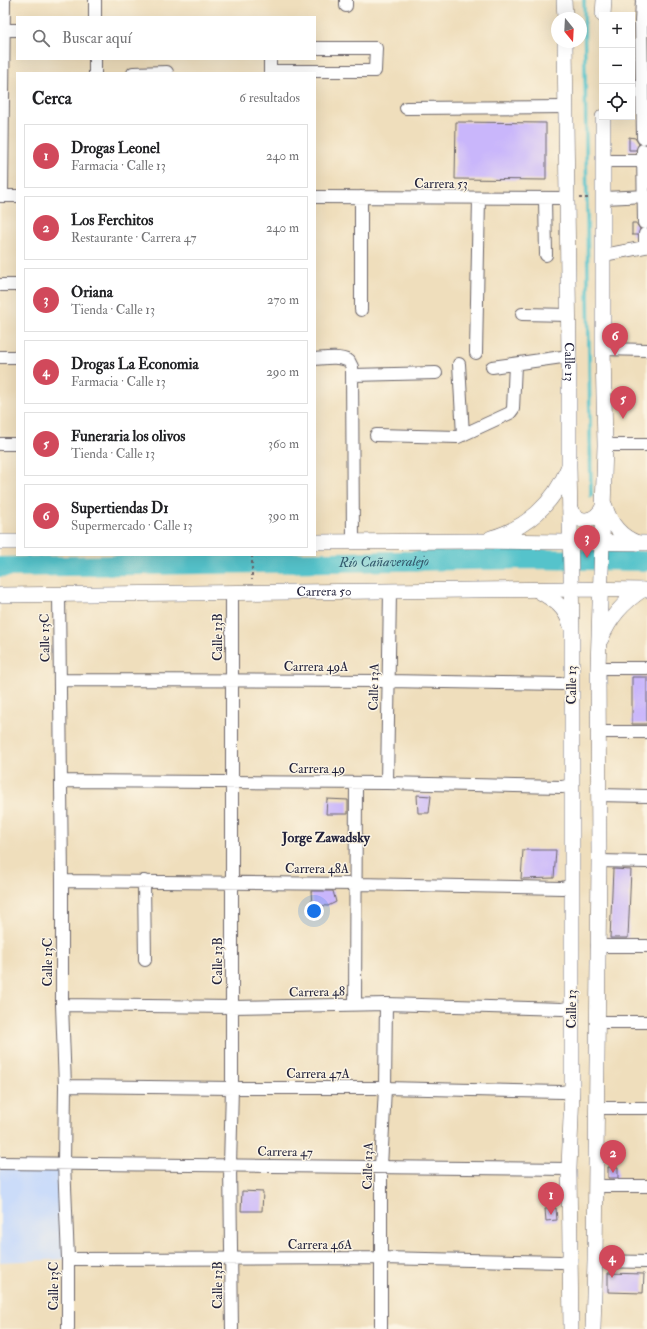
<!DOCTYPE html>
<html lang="es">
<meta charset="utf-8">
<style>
body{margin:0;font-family:"IM FELL Double Pica",serif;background:#f2f2f2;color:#202124}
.controls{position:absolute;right:12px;top:12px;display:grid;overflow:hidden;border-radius:0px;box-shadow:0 4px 16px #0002}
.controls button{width:36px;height:36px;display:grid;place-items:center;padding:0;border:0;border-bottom:1px solid #e0e0e0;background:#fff;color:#202124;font:20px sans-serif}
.compass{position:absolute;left:551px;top:12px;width:36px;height:36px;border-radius:50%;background:#fff;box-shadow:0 4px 16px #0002;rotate:162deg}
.you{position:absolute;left:314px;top:911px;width:14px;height:14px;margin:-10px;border:3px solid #fff;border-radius:50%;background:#1a73e8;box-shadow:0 0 0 6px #1a73e833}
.badge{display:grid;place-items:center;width:26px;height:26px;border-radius:50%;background:#d1495b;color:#fff;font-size:13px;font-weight:700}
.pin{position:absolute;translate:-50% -33px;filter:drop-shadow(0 1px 2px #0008)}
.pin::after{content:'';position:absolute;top:21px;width:14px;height:12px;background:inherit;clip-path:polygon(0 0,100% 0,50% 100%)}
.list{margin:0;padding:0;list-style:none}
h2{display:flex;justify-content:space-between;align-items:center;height:52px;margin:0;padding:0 16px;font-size:17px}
h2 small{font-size:13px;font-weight:400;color:#757577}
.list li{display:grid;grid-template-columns:26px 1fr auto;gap:12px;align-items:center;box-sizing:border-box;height:64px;margin:0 8px 8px;padding:0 8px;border:1px solid #e0e0e0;border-radius:0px}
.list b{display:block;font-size:15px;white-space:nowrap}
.list p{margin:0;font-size:13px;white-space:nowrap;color:#757577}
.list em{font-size:13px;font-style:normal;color:#757577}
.icon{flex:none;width:22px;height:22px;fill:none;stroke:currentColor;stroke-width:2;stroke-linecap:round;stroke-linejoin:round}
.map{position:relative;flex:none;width:647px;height:1329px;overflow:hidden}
.search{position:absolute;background:#fff;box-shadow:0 4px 16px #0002;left:16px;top:16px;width:300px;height:44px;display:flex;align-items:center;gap:10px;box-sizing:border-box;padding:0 14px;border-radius:0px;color:#757577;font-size:15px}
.panel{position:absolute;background:#fff;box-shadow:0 4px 16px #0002;left:16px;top:72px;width:300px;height:484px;border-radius:0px}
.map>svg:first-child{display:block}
</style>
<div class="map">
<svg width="647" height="1329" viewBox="0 0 647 1329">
<rect width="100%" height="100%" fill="#fcf5e5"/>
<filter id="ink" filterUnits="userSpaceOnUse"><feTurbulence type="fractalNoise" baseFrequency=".025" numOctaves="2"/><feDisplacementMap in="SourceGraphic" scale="8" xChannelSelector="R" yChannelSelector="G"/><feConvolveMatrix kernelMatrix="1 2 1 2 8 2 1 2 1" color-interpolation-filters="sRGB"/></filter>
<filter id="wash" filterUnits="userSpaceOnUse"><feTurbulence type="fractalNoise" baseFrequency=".012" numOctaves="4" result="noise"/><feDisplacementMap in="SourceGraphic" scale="16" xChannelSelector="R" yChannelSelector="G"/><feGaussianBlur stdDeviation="0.9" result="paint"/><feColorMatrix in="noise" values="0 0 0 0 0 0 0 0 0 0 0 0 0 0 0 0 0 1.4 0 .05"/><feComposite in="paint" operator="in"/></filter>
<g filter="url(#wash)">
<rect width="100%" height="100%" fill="#efdebc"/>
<path fill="#cbdcf9" d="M0,1163H64L68,1259L0,1262Z"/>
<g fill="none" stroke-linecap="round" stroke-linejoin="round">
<path stroke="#55c3cb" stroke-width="3.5" d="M584,0L591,496"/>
<path stroke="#55c3cb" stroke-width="20" id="s1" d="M0,567L532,559L647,561"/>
</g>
<g id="blocks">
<path fill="#c9b6fb" d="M456,122L546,123V180L455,179Z
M629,137L635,138L639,144L636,150H629Z
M632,223H636L640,229L638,235H632Z
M632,677H647V724H632Z
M417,795L431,796L429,813H418Z
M327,799L348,800V814H326Z
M523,850H556L554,878L521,879Z
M613,869L631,870L628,938H610Z
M311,891H333L336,902L328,906L312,905Z
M608,1167H618V1178H608Z
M242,1191L263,1192L262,1211H241Z
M556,1208L557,1220L546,1221L545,1209Z
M608,1273L644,1274L643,1293L608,1292Z"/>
</g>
</g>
<g filter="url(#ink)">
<use href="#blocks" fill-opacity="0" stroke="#6a6468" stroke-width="1"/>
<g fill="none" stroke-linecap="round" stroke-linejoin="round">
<path stroke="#c6b8a2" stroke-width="12" stroke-dasharray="12 6" stroke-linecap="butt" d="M632,85H638"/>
<defs>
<path id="minor" d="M346,0V6
M642,0L641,21L643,138
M95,17V0
M4,30H17
M270,71H375L376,48H315
M95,73V59
M133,73L167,72
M270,73V59
M406,108L566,107
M643,150L644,223
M604,161H643
M0,196H17
M2,196L4,0
M315,197L567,198
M361,197V310
M545,198L546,255
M604,198L647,196
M604,255L645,247V234
M0,285H17
M522,314L569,315
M603,349L647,350
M476,353L479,198
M0,357H17
M315,359C327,358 338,356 349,361L352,367L353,542
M459,364L463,435
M492,367L569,356
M353,375L436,373
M376,435L458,437L510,413L513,409L515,364
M0,444H17
M605,445H647
M59,594L62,881V1005L65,1086L64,1163L68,1259V1329
M598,668H647
M60,680L388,681L562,684L572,681
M599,732H647
M61,781L387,783L562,787L572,785
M387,783L390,591
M598,795L647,796
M599,861L647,862
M62,881L356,884L562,888L572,885
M144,881L145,960
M597,946H647
M62,1005L232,1007L386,1004L562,1009L572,1007
M355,1005L356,783
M597,1022H647
M65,1086L232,1088H385L562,1092L572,1090
M596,1108H647
M0,1163L569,1169
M595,1186H647
M68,1259L382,1258L561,1262L571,1260
M595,1261L647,1262
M232,1329L230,1165L232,1088V593
M381,1329V1167L385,1088L386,1004"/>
<g id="major">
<path d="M564,0L565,18"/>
<path d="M603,15L604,0"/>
<path id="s2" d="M565,42L569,356V466L572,631V1090L569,1169L571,1329"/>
<path d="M605,506C610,523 621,537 638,543"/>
<path d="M570,509C578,526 595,522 603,507"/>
<path d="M491,538C527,528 554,503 568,468"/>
<path d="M0,542H17"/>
<path d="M315,542L477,541L647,543"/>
<path d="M537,590C554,600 565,606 571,626"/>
<path id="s3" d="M0,595L572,589L647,590"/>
<path d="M601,639C610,617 623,603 642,590"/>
<path d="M593,1329L595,1261L599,861L598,668L605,445L603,349V117"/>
</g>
</defs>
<use href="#minor" stroke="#6a6468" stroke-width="14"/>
<use href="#major" stroke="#6a6468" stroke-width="16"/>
<path stroke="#6a6468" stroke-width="2" stroke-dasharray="3 3" stroke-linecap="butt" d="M579,198H590
M252,555V580"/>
<use href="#minor" stroke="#fff" stroke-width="12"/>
<use href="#major" stroke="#fff" stroke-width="15"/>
</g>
</g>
<g text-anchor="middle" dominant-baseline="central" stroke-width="3" stroke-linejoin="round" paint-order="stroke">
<g font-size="13" fill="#22223b" stroke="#fcf5e5">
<text x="441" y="184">Carrera 53</text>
<text stroke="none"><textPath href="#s2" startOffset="320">Calle 13</textPath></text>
<text stroke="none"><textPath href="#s3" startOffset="324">Carrera 50</textPath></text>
<text transform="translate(218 637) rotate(-90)">Calle 13B</text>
<text transform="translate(45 638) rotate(-91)">Calle 13C</text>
<text x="316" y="667">Carrera 49A</text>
<text transform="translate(572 685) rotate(-90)">Calle 13</text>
<text transform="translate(374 687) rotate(-89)">Calle 13A</text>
<text x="317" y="769">Carrera 49</text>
<text x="317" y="869">Carrera 48A</text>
<text transform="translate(218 961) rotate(-90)">Calle 13B</text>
<text transform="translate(48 962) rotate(-90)">Calle 13C</text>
<text transform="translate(317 992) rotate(-1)">Carrera 48</text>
<text transform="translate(572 1009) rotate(-90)">Calle 13</text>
<text x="318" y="1074">Carrera 47A</text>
<text transform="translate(285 1152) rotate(1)">Carrera 47</text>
<text transform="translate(368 1166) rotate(-89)">Calle 13A</text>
<text x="320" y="1245">Carrera 46A</text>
<text transform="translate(218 1285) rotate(-90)">Calle 13B</text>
<text transform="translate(54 1286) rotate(-90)">Calle 13C</text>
</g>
<g font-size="14" font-style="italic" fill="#345a6d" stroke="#fcf5e5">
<text stroke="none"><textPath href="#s1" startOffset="384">Río Cañaveralejo</textPath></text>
</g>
<g font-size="14" font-weight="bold" fill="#22223b" stroke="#fcf5e5">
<text x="326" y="837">Jorge Zawadsky</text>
</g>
</g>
</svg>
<div class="controls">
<button>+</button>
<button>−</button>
<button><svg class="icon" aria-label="locate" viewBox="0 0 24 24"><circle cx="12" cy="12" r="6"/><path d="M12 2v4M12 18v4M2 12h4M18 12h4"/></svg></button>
</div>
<svg class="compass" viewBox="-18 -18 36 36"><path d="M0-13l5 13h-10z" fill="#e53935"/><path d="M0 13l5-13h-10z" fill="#757577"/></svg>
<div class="you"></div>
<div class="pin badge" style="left:551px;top:1215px">1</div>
<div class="pin badge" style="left:613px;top:1173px">2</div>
<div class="pin badge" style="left:587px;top:558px">3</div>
<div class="pin badge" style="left:612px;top:1278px">4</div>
<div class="pin badge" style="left:623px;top:419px">5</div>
<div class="pin badge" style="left:615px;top:356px">6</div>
<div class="search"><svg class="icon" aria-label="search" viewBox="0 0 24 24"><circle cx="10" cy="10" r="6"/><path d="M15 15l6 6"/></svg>Buscar aquí</div>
<section class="panel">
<h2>Cerca<small>6 resultados</small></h2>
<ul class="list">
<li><span class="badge">1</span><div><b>Drogas Leonel</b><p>Farmacia · Calle 13</p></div><em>240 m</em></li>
<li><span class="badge">2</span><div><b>Los Ferchitos</b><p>Restaurante · Carrera 47</p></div><em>240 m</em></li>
<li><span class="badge">3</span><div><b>Oriana</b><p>Tienda · Calle 13</p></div><em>270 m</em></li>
<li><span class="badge">4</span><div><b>Drogas La Economia</b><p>Farmacia · Calle 13</p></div><em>290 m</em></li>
<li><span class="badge">5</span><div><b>Funeraria los olivos</b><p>Tienda · Calle 13</p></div><em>360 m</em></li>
<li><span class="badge">6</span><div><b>Supertiendas D1</b><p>Supermercado · Calle 13</p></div><em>390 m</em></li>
</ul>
</section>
</div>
